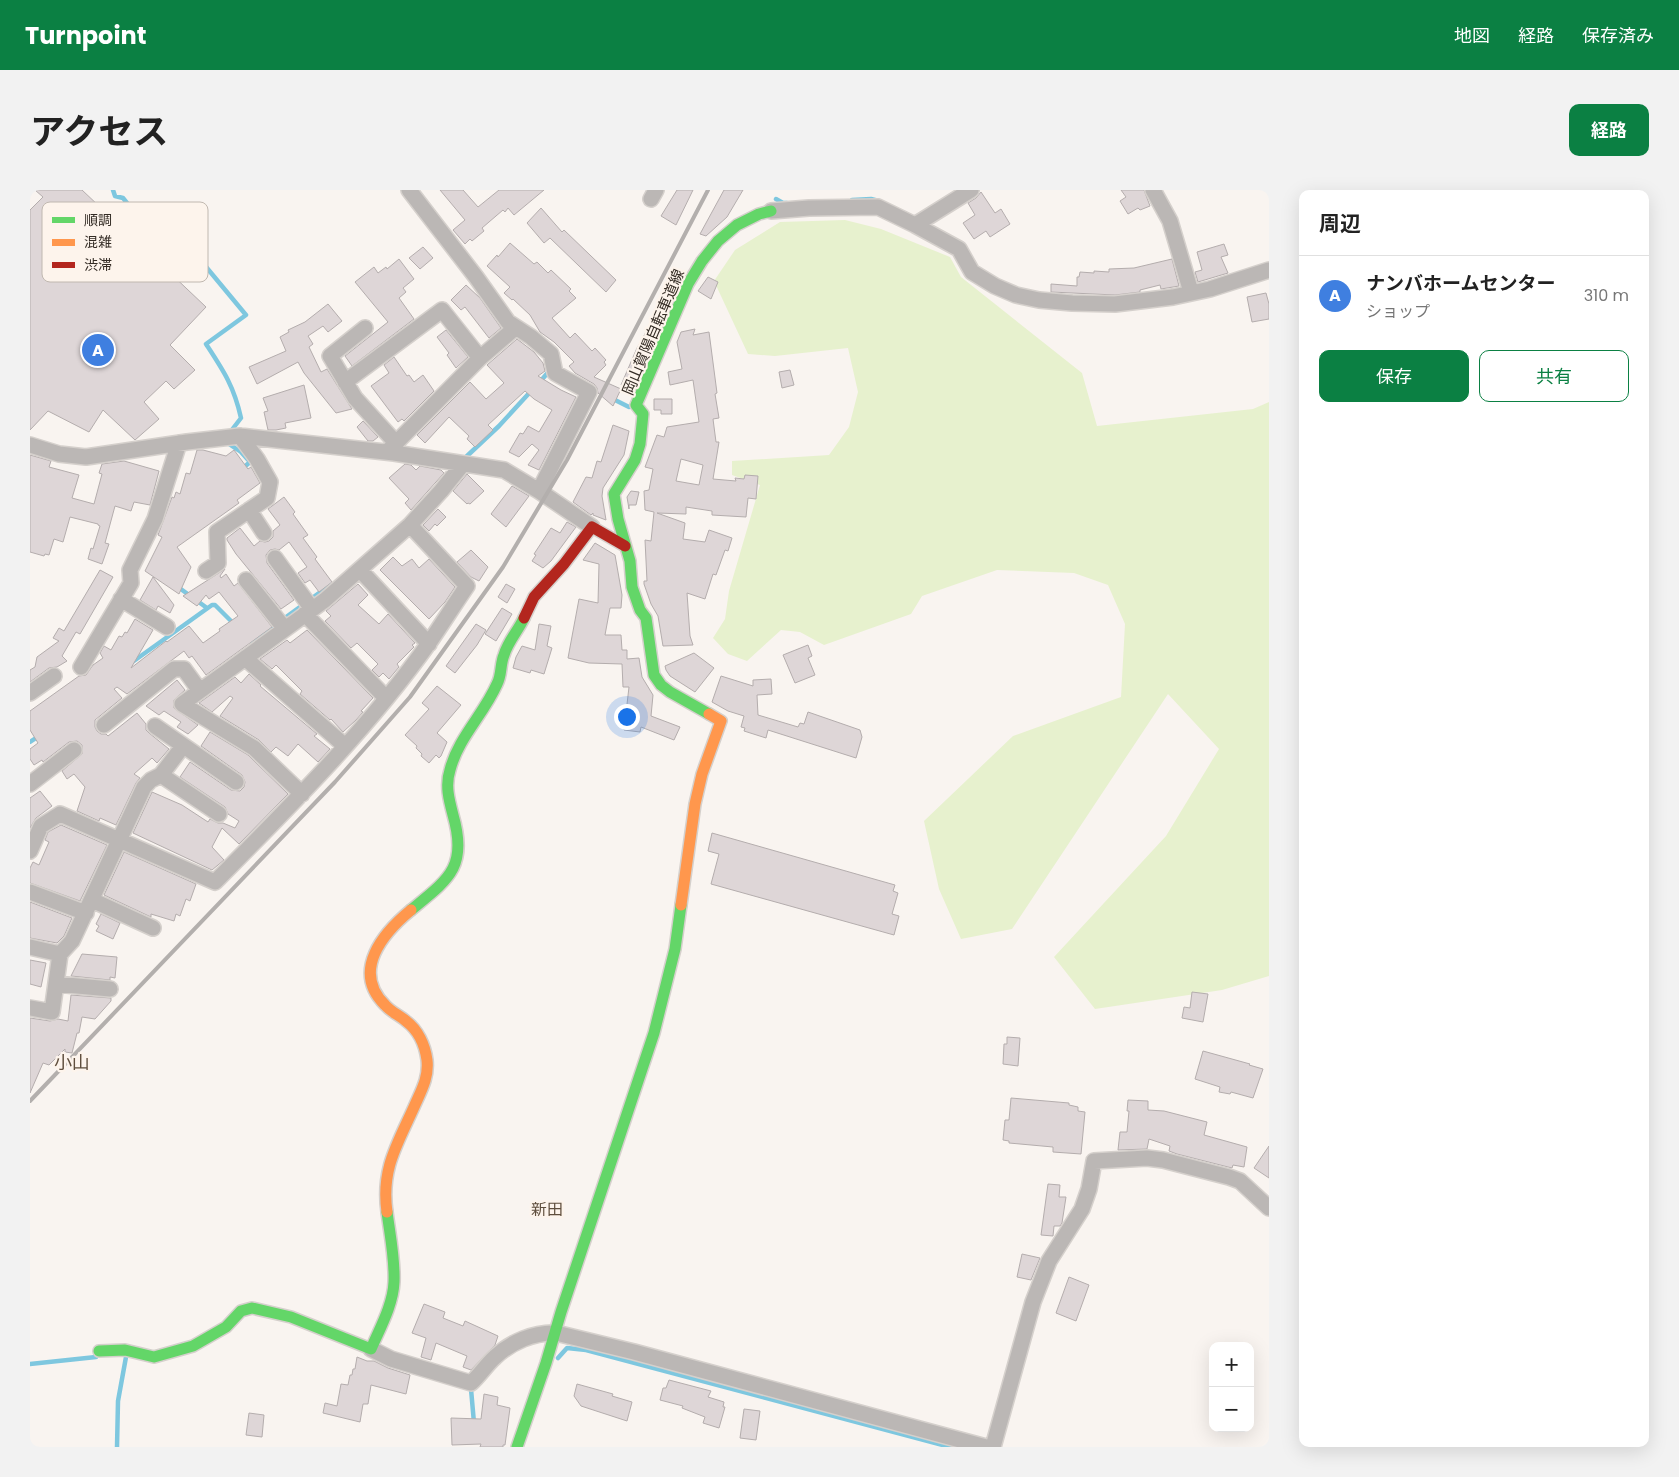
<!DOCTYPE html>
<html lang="ja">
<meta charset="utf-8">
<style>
body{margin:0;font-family:Poppins,"Noto Sans JP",sans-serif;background:#f2f2f2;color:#222}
.controls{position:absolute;right:15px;bottom:15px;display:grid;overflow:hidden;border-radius:10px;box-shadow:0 5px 20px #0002}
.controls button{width:45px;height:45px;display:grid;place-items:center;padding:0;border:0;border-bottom:1px solid #e0e0e0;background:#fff;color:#222;font:25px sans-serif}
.you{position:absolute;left:596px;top:526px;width:18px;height:18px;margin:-12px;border:4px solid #fff;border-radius:50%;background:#1a73e8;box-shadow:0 0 0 8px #1a73e833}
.badge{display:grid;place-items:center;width:32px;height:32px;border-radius:50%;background:#0b8043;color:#fff;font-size:16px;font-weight:700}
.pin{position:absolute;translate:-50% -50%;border:2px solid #fff;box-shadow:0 1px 5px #0006}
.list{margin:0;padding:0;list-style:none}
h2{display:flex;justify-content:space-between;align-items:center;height:65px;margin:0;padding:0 20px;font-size:21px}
h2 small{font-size:16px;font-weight:400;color:#767676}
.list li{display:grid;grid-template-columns:32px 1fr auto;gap:15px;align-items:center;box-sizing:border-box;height:80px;padding:0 20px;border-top:1px solid #e0e0e0}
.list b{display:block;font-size:19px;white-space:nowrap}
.list p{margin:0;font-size:16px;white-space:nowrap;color:#767676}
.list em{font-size:16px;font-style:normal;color:#767676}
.actions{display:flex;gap:10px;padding:15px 20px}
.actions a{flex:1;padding:11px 0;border:1px solid #0b8043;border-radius:10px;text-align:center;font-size:18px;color:#0b8043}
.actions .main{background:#0b8043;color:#fff}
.map{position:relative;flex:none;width:1239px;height:1257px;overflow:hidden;border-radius:10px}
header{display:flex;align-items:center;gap:30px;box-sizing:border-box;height:70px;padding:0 25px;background:#0b8043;color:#fff}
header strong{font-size:24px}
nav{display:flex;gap:28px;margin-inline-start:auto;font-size:18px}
.intro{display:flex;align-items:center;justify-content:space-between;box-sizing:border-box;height:120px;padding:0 30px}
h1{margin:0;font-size:35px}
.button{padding:12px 22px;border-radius:10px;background:#0b8043;color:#fff;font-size:18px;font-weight:700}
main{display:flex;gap:30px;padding:0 30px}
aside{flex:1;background:#fff;border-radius:10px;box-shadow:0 5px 20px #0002}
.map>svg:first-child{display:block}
</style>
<header>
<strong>Turnpoint</strong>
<nav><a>地図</a><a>経路</a><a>保存済み</a></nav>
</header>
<div class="intro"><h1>アクセス</h1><a class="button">経路</a></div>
<main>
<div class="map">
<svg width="1239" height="1257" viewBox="0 0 1239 1257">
<rect width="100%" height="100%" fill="#f9f4f0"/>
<path fill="#e7f1ce" d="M815,30L851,39L920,67L931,87L1052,183L1067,236L1223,219L1239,212V786L1192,800L1065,819L1024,767L1136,646L1189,559L1138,504L982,739L931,749L909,699L894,631L983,546L1091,507L1095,434L1078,395L1044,383L967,380L892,406L881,424L794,455L770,442L751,440L717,471L698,464L683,448L695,429L699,401L730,295L702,285V271L799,265L819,237L828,202L818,158L745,166L718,164L684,91L705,60L750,32Z"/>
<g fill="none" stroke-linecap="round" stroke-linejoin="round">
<path stroke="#7ec7df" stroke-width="4.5" d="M83,0L85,6L93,8L139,66
M746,9L753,13H757
M822,10L841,9L849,11
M144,72L152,82L172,72L216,125L176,154C193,180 204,196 211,228L201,241
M509,193L520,180
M581,208L599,217
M199,252V254L211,262L220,272L212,279
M437,266L469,236L502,200
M148,397L177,418
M218,448L222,452L300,395
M101,473L182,415H185L204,434
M0,552L9,546
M528,1168L537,1158L556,1160L920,1257
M0,1174L66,1167
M441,1199L444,1233
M87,1257L88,1211L96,1167"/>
</g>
<path fill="#ded6d7" stroke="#b4adad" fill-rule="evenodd" d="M5,0H52L123,67L153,54L160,71L137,80L176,117L140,155L165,180L144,199L136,191L114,212L129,229L105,250L73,220L59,242L18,221L0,240V20L13,7Z
M410,0H433L448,17L469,0H514L484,25L478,18L475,22L473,20L452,38L454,41L442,51L440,49L435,54L423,40L435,30Z
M647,0H663L646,35L631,26Z
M694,0H713L697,27L676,46L670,44Z
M1091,0H1114L1120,16L1110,20L1108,18L1098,24L1090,11L1096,7Z
M951,2L965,23L971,19L980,34L960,47L956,41L944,49L933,33L945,25L938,13L946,8Z
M511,18L532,42L534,40L586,90L576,102L520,48L514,53L497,33Z
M480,53L504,74L507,72L518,83L521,80L541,99L539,101L546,108L522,128L540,148L545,143L562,161L565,158L576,170L574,172L576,175L564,187L591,199L583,216L568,203L567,198L564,194L545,183L539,176L544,172L524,152L510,142L500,125L483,109L482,110L474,103L480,97L457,76L467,65L468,67Z
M1194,54L1198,65L1191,67L1198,83L1168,92L1165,82L1172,80L1167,62Z
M393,57L403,68L390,79L379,68Z
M369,69L384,89L373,98L376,102L369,108L384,129L322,176L315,166L358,132L325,92L344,77L348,83L356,77L357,79Z
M1142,69L1149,96L1131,99L1130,95L1110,100V102L1085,105L1021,102V94L1047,96V87H1049L1050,82L1064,83V81L1079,82V79L1104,78Z
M678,87L688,92L681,109L668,101Z
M436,95L450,108L471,138L459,148L435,117L431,120L421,110Z
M1236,103L1239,114V129L1222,132L1217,107Z
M632,113L636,115L600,198L591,195L607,158Z
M298,114L312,131L298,142L293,136L278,146L283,154L279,157L291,182L297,179L322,219L306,223L274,183L268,172L227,194L219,177L256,161L250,147L259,142L258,140L275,132Z
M665,139L663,145L679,142L687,203L685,204L689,228L683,229L686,252H689L683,289L706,291L705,288L714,289L715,285L728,286L726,309L718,308L716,327L682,325V321L656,317V324L627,323L655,333L653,349L675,352L679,340L702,348L698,361L695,360L686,385L683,384L675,409L657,403L660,446L663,455L633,456L628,426L621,414L614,394V391H617L615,350L621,351L624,322L615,320L614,301L619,300L623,279L615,277L627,245L634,247L637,237L669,232L663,190L640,195L638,182L652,179L647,152L651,142ZM651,269L673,275L669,295L646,291Z
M416,140L438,167L426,178L417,165L419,163L407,147Z
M487,149L504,162L513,173L515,181L508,186L531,200L546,207L509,280L498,275L509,260L502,254L489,267L479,262L490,243L493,244L498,236L509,242L522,220L504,209L495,201L458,235L463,240L445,257L437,249L439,246L419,227L395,253L387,245L440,192L456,209L474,193L457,175Z
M364,167L377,186L379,185L384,192L393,185L404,201L374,231L372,229L368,232L341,196L359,183L354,175Z
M760,180L764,195L752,198L749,182Z
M274,195L281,228L255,233L256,238L246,240H238L234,222L238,221L233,208Z
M624,209H642V224H631V220H624Z
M333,231L348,247L343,251H338L327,237Z
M583,235L599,241L594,265L573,298L572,306L576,330L563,325V323L561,325L543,312L556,287L562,288L567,271L571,272Z
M167,260H173L196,266L204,260L218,279L221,277L230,293L207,310L209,313L147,357L161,377L149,404L115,381L132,347L128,345L142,307L144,308L146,302L150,304L156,283L160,284Z
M0,265L21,271L19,277L49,285L42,308L64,314L72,284L69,283L72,274L94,271L129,281L120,315L104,312L101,321L85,316L75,353L79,354L72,374L58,369L61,358L63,359L70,336L68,335V334L40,327L33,352L24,349L19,365L15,364L14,366L0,362Z
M375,274L381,275L386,280L390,276L411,280L414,283L381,320L375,313L379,309L359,288Z
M437,284L454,301L440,314L438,313L437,314L423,301Z
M482,296L499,306L476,337L461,324Z
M601,301L609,302L606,315H599V319L597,307Z
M254,307L265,322L263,324L278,345L273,348L287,367L285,369L302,392L289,402L280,390L275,393L268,383L277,377L259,352L249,360L245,359L240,360L236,365L237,373L264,410L251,419L206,364L197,350V348L210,338L224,356L230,351L235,352L239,351L243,347V341L250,335L238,319Z
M408,319L416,327L407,336L405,334L399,341L393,335Z
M537,332L546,337L521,371L513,378L502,371L506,365L504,364L521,338L530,343Z
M565,353L585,365L592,405L591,418H580L575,445H591L592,460H597V469L609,468L612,487L623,505L621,526L650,537L644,550L611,537L610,542L594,540L599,497H593L592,474L559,473L538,468L549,409L568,413L569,374L553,370Z
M441,360L458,377L449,391L441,387L427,372Z
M363,367L372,376L382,369L389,378L399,369L425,397L415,412L399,429L350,380Z
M195,379L190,386L191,388L196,384L204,396L208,393L242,437L176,485L162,466L159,468L154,461L97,504L87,497L84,499L92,508L65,530V537L67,541L71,544H76L78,546L107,523L116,534V540L119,543L139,559L127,573L122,568L104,584L110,588L106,593L86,635L70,628L69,631L47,621L55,597L44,584L37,589L32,581L52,564V555L47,551L39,552L13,572L12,570L4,575L0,569V559L8,553L0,540V521L49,486L56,485L63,475L73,468L70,463L74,456L81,460L89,446L92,447L95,442L97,443L105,429L123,440L101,478L136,451L137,452L159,436L173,453L190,441L189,439L208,426L189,402L179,409L176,405L167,416L153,406Z
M70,380L83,387L50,444L46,442L32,466L37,471L27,477L19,478L0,492V480L5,477L7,467L29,451L23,448L29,438L34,441Z
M123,387L144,415L140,423L128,416L126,420L110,410Z
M328,394L338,405L328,415L349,434L358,424L385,453L382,455L384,457L367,474L369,477L359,489L353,483L349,487L342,480L348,474L327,453L321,458L295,431L301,426L296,421Z
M476,394L485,399L477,413L468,407Z
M472,418L482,424L466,451L455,444Z
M446,434L456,440L447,455L425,483L416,476Z
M509,434L521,436L517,456L522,458L514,484L501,480L500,483L483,478L486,467L492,456L505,460Z
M277,440L343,508L331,521L333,522L326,530L313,542L301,529L300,530L270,504L272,501L246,475L242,479L230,469L257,450L260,453Z
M778,455L782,466L778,468L785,485L765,493L753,465Z
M664,463L684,478L665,502L640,486L636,480L635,476Z
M219,484L231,495L230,496L287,544L284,546L300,559L288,572L268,554L258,566L246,557L241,562L229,550L190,526L203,508L200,506L182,522L169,513L205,487L211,493Z
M691,486L723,496V490L741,489L742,504L727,505L728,525L768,537L770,533L774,534L778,522L830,540L832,547L826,568L738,540L736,548L714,541L715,538L711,537L714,526L698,521L682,512Z
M147,490L155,500L144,510V518L168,535L158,544L147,537L151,532L134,521L129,525L116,516Z
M407,496L431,515L407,543L417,552L411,566L409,568L406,565L399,573L391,566L392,564L386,558L387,556L375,545L399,519L392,513Z
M180,542L218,565L258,604L209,654L192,638L182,657L194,670L182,680L103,643L122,602L152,615L178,632L180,629L188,633H193L205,638L209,631L198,624L195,617L150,587L160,572L201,600L210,601L214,597L215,592L212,585L171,556Z
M10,601L22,616L6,628L0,638V608Z
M31,635L77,655L50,711L0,693V678L3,672L9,675L19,652L15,650L18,642Z
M682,643L865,695L863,701L868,703L862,724L869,726L864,745L681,694L689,664L678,661Z
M94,662L166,694L160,711L156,709L150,726L146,724L144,731L121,724V727L74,705Z
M0,712L42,728L34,746L27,753L0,748Z
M71,724L90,733L83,749L66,741L69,736L66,734Z
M52,764L87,767L85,788L80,787V790L41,786Z
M0,770L16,773L11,797L0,794Z
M1162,802L1178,804L1173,832L1152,828L1154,817L1160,818Z
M41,805L81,808V811L65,829L52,827L49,843H47L42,863L35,862V859L19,875L13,873L0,903V828L20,831L28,829L38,831Z
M977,847L990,848L988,876L973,874L974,854H977Z
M1173,861L1220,874L1219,875L1233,879L1223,908L1201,902L1200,904L1189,902L1190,897L1165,889Z
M981,908L1039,913V915L1048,917V921L1055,922L1051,964L1023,962V957L979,953V951L973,950L975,930H979Z
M1098,910L1118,911V920L1134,921L1177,932L1174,945L1217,957L1214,977L1203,975L1202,978L1147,964L1139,961L1140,956L1119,949L1117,959L1088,960L1090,942H1097L1099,921H1097Z
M1239,956V988L1224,978Z
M1018,994L1030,995L1029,1007H1036L1032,1033L1030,1036H1024L1023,1046L1011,1045Z
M992,1064L1010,1068L1001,1090L987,1087Z
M1039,1087L1059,1095L1046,1131L1026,1123Z
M394,1114L415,1122L413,1128L433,1136L435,1131L468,1146L465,1155L441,1180L433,1177L437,1166L406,1153L401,1170L391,1167L396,1148L382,1143Z
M327,1167L337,1171H344L358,1178L380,1185L376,1204L341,1195L338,1214H333L330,1232L293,1223L295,1213L307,1216L311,1194L318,1195L320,1185H322L323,1179H325Z
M639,1190L681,1201L678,1207L694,1212L693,1217H695L689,1238L673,1233L675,1227L652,1218L653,1216L630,1210L633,1198H636Z
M547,1194L583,1204L582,1206L602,1212L597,1231L551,1216L544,1206Z
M454,1204L468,1207L467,1215L480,1218L475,1255H473V1257H450L451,1254L422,1255L421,1228L451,1229Z
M714,1219L730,1221L726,1250L710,1248Z
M219,1223L234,1225L232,1247L216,1245Z"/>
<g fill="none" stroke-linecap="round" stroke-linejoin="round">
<defs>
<path id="street" d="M379,0L446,87L478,132L501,147L521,164L525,183L559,202L509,301
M1123,0L1140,31L1161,102
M621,9L626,0
M741,21L779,18L848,17L885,35L929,59L942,82L965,96L986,105L1009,110L1042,113L1085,114L1143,107L1180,99L1239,80
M885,35L941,0
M335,138L300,166L325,208L366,253
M315,192L412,120L450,168
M0,255L29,264L56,267L157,252L210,246L364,263L474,280L509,301L562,337
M357,262L450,168L485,138
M219,320L234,343
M245,368L282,419
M330,380L399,454
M176,381L188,373L187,342L237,308L240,292L227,269L210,246
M216,390L255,439
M91,409L137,437
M275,424L356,508
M215,468L315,556
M51,477L101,393L100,380L125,329L149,253
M0,503L24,486
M74,535L144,479H154L170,501
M125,536L206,592
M131,585L189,624
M0,594L44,560
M272,604L224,558L152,514L295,410L380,335L411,301L433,274
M0,661L11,636L30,624L185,692C260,616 337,540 399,453C412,434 424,415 437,396L380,335
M0,702L56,723
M62,710L123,738
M0,757L30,764L22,822L0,818
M30,764L42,751L114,597L121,590L131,585L153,556
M26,794L80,799
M341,1159L361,1169L441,1193C450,1185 456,1175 465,1167C481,1152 504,1142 526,1143L604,1162L956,1257
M963,1257L1003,1112L1019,1071L1052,1019L1059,999L1064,971L1117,968L1133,970L1199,987L1210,991L1239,1018"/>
<path id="fast" d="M679,524L640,502L631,495L624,485L616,428L610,420L602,397L600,371L588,329L584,304L605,270L610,254L613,224L606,215L658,94L672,71L688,51L707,35L729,24L741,21
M381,720C419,689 438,677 423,625C419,610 415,595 420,580C428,548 454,524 467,494C472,485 470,474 474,465C478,451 488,441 494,428
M69,1161L95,1160L124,1167L163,1156L196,1137L211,1121L222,1118L261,1127L341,1159C350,1138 363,1115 364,1092C365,1069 360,1045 357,1022
M487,1257L516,1173L531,1122L624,843L645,759L651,715"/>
<path id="slow" d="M651,715L665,614L672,584L691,531L679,524
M357,1022C351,979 367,955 384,917C391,901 399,888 397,870C395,855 388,840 376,831C369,825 361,822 355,815C321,781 353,743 381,720"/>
<path id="jam" d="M494,428L504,407L534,374L562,337L595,356"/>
</defs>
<use href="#street" stroke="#d5d0cc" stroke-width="18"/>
<use href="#fast" stroke="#d5d0cc" stroke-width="14"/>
<use href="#slow" stroke="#d5d0cc" stroke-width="14"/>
<use href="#jam" stroke="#d5d0cc" stroke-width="14"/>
<use href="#street" stroke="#bbb7b5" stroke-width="15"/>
<use href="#fast" stroke="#63d668" stroke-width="11"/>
<use href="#slow" stroke="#ff974d" stroke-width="11"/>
<use href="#jam" stroke="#b3261e" stroke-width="11"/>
<path stroke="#b3afad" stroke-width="4" d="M0,911L305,592L380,507L473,377L537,270L678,0"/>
</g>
<g text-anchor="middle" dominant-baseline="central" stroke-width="4.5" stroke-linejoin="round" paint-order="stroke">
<g font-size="15" fill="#332b24" stroke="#fdf4ec">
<text transform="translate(623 142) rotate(-67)">岡山賀陽自転車道線</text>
</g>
<g font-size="16" fill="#5f4e3d" stroke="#fdf4ec">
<text x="517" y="1019">新田</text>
</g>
<g font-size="18" fill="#5f4e3d" stroke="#fdf4ec">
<text x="42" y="872">小山</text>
</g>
</g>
<rect x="12" y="12" width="166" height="80" rx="8" fill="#fdf4ec" stroke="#c0b8b0" stroke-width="1"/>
<rect x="22" y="27" width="23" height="6" fill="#63d668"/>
<rect x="22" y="49" width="23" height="7" fill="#ff974d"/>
<rect x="22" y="72" width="23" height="6" fill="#b3261e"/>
<g font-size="14" fill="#332b24">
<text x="54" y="35">順調</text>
<text x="54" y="57">混雑</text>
<text x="54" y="80">渋滞</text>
</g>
</svg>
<div class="controls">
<button>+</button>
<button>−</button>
</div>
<div class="you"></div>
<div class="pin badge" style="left:68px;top:160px;background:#3f7fe0">A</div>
</div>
<aside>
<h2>周辺<small></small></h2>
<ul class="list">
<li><span class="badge" style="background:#3f7fe0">A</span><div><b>ナンバホームセンター</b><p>ショップ</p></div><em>310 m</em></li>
</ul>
<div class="actions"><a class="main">保存</a><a>共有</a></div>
</aside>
</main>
